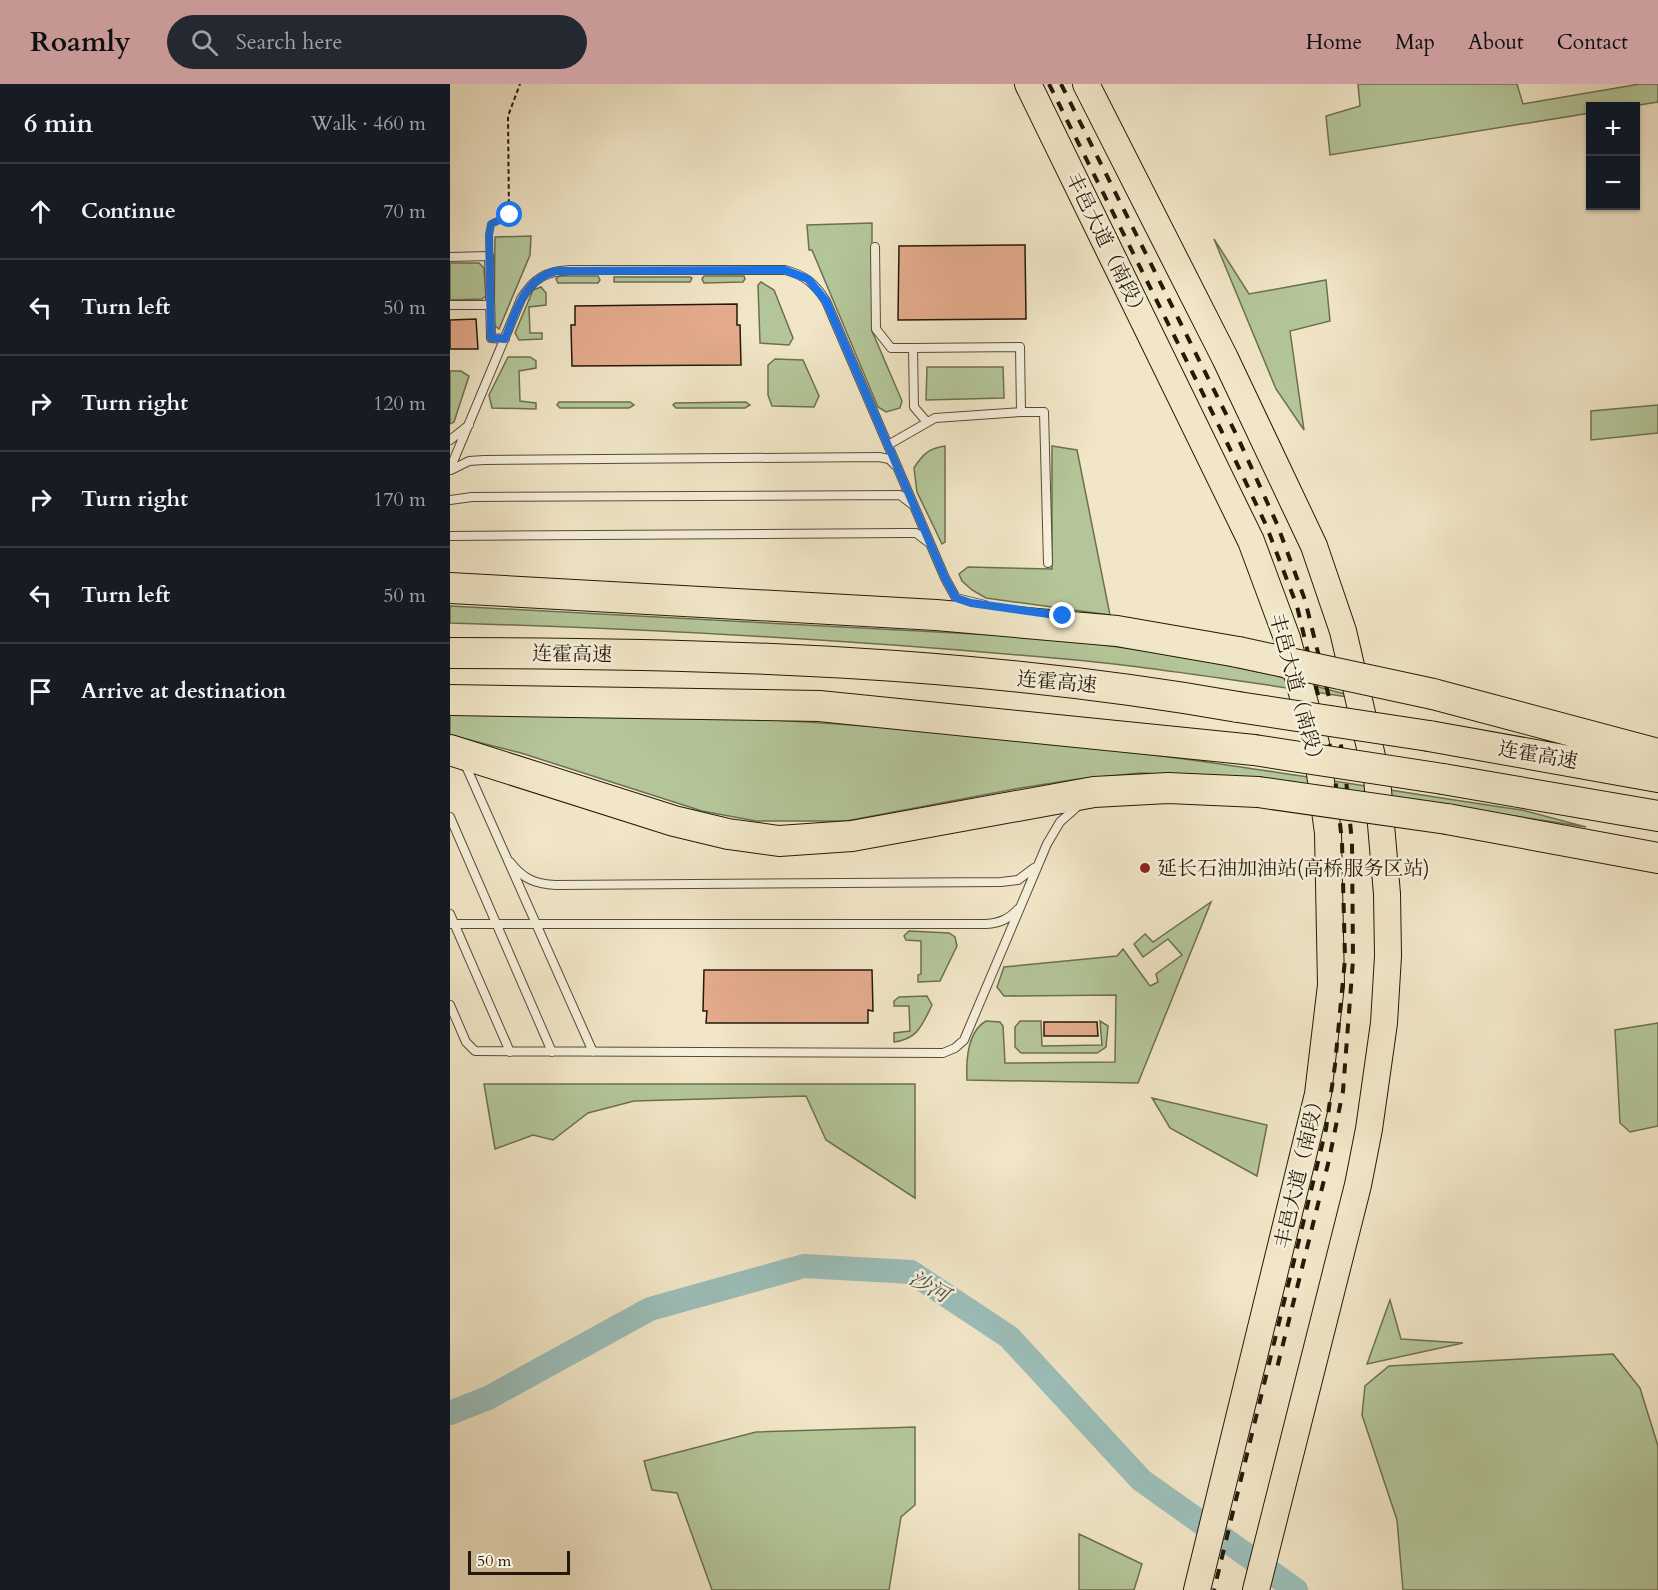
<!DOCTYPE html>
<meta charset="utf-8">
<style>
body{margin:0;font-family:Cardo,"Noto Serif SC",serif;background:#242831;color:#f1f3f6}
.controls{position:absolute;right:18px;top:18px;display:grid;overflow:hidden;border-radius:0px;box-shadow:0 2px 4px #0004}
.controls button{width:54px;height:54px;display:grid;place-items:center;padding:0;border:0;border-bottom:2px solid #363941;background:#171b24;color:#f1f3f6;font:30px sans-serif}
.scale{position:absolute;left:18px;bottom:15px;width:102px;box-sizing:border-box;padding-left:6px;border:3px solid #241908;border-top:0;font-size:16px;line-height:21px;white-space:nowrap;color:#241908;-webkit-text-stroke:4px #f6efdb;paint-order:stroke}
.stop{position:absolute;width:18px;height:18px;margin:-14px;border:4px solid #1a73e8;border-radius:50%;background:#fff}
.stop.end{background:#1a73e8;border-color:#fff;box-shadow:0 2px 6px #0008}
.list{margin:0;padding:0;list-style:none}
h2{display:flex;justify-content:space-between;align-items:center;height:78px;margin:0;padding:0 24px;font-size:26px}
h2 small{font-size:20px;font-weight:400;color:#9ea1a6}
.list li{display:grid;grid-template-columns:39px 1fr auto;gap:18px;align-items:center;box-sizing:border-box;height:96px;padding:0 24px;border-top:2px solid #363941}
.list b{display:block;font-size:22px;white-space:nowrap}
.list em{font-size:20px;font-style:normal;color:#9ea1a6}
.icon{flex:none;width:33px;height:33px;fill:none;stroke:currentColor;stroke-width:2;stroke-linecap:round;stroke-linejoin:round}
.map{position:relative;flex:none;width:1208px;height:1506px;overflow:hidden}
header{display:flex;align-items:center;gap:36px;box-sizing:border-box;height:84px;padding:0 30px;background:#c59692;color:#111}
header strong{font-size:28px}
nav{display:flex;gap:33px;margin-inline-start:auto;font-size:21px}
.search{width:420px;height:54px;background:#242831;display:flex;align-items:center;gap:15px;box-sizing:border-box;padding:0 21px;border-radius:33px;color:#9ea1a6;font-size:22px}
main{display:flex}
aside{flex:1;background:#171b24}
.map>svg:first-child{display:block}
</style>
<header>
<strong>Roamly</strong>
<div class="search"><svg class="icon" aria-label="search" viewBox="0 0 24 24"><circle cx="10" cy="10" r="6"/><path d="M15 15l6 6"/></svg>Search here</div>
<nav><a>Home</a><a>Map</a><a>About</a><a>Contact</a></nav>
</header>
<main>
<aside>
<h2>6 min<small>Walk · 460 m</small></h2>
<ul class="list">
<li><svg class="icon" aria-label="ahead" viewBox="0 0 24 24"><path d="M12 20V5M6 11l6-6 6 6"/></svg><div><b>Continue</b></div><em>70 m</em></li>
<li><svg class="icon" aria-label="left" viewBox="0 0 24 24"><path d="M17 20v-9H6M10 6l-5 5 5 5"/></svg><div><b>Turn left</b></div><em>50 m</em></li>
<li><svg class="icon" aria-label="right" viewBox="0 0 24 24"><path d="M7 20v-9h11M14 6l5 5-5 5"/></svg><div><b>Turn right</b></div><em>120 m</em></li>
<li><svg class="icon" aria-label="right" viewBox="0 0 24 24"><path d="M7 20v-9h11M14 6l5 5-5 5"/></svg><div><b>Turn right</b></div><em>170 m</em></li>
<li><svg class="icon" aria-label="left" viewBox="0 0 24 24"><path d="M17 20v-9H6M10 6l-5 5 5 5"/></svg><div><b>Turn left</b></div><em>50 m</em></li>
<li><svg class="icon" aria-label="arrive" viewBox="0 0 24 24"><path d="M6 21V4h12l-3 4 3 4H6"/></svg><div><b>Arrive at destination</b></div></li>
</ul>
</aside>
<div class="map">
<svg width="1208" height="1506" viewBox="0 0 1208 1506">
<rect width="100%" height="100%" fill="#f1e6c7"/>
<filter id="stains"><feTurbulence type="fractalNoise" baseFrequency=".00333" numOctaves="4"/><feColorMatrix values="0 0 0 0 .2 0 0 0 0 .09 0 0 0 0 .02 0 0 0 .5 -.17"/></filter>
<radialGradient id="worn" r=".72"><stop offset=".6" stop-color="#630" stop-opacity="0"/><stop offset="1" stop-color="#630" stop-opacity=".3"/></radialGradient>
<path fill="#b4c699" stroke="#6c7050" stroke-width="1.5" d="M908,0H1067L1073,20L1190,0H1208V18L1183,22H1140V29L880,71L876,32L910,22Z
M422,139V247L452,317L450,324L436,328L428,323L362,166H359L357,141Z
M81,152L80,171L49,245L44,241L45,153Z
M764,155L799,210L876,196L880,237L840,247L854,346L826,305Z
M0,179H29L34,184L36,212L32,215L0,216Z
M109,192H148L150,196L148,199H108L106,195Z
M254,192H294L295,195L293,198L254,199L252,195Z
M164,193H240L242,194L240,198H164Z
M311,198L324,206L343,254L339,261L310,259L308,201Z
M91,203L96,209V221L79,223L80,249H92V255L69,256L65,249L83,206Z
M58,273H80L86,277V284L69,287L70,317L86,319V325L42,324L39,311Z
M325,275L353,276L369,312L364,323L322,322L318,311V281Z
M477,283H553L554,314L476,316Z
M0,287H11L19,292L4,338L0,340Z
M109,318H180L184,321L179,324H110L107,321Z
M296,318L300,321L295,324H226L223,321L225,319Z
M1208,321V349L1141,356V327Z
M495,362V458L492,460L467,408L464,384C472,371 479,364 495,362Z
M602,362L627,366L660,531L536,514L522,506L512,497L509,490L518,483L602,485Z
M0,522L599,554L723,570L823,591L914,615C818,602 722,585 626,576C417,557 210,545 0,539Z
M0,623C213,629 426,638 638,663C783,679 927,705 1072,726L1136,743L837,697L691,689L628,695L565,705L396,737H306L252,727L71,669L0,651Z
M761,818L688,999L517,996C516,977 517,948 536,937L550,938L553,942L555,979L665,978L666,911L554,912L547,903L554,883L667,872L673,865L700,902L708,898L706,890L732,871L718,855L693,873L684,860L695,850L703,858Z
M459,847L499,849L505,853L507,862L490,897L468,898V891L471,890V857L456,856L454,852Z
M477,912L482,921C472,941 468,955 444,958V949L460,947L459,922H444V917L449,913Z
M570,937H591L592,962L652,961L650,937L658,942L656,963L647,969H571L565,963V943Z
M1208,939V1042L1180,1048L1170,1039L1165,946Z
M34,1000H465V1114L376,1056L356,1012L184,1017L138,1029L103,1056L83,1051L45,1065Z
M702,1014L817,1041L807,1092L720,1044Z
M940,1216L951,1255L1013,1259L917,1280Z
M1163,1270L1190,1304L1208,1362V1506H953L947,1436L912,1331L915,1302L939,1282Z
M465,1343V1421L451,1433L439,1506H262L227,1409L202,1406L194,1377L306,1348Z
M629,1450L692,1480L684,1506H629Z"/>
<g fill="none" stroke-linecap="round" stroke-linejoin="round">
<path stroke="#9bbeb9" stroke-width="24" d="M0,1329L38,1314L200,1225L354,1182L461,1188L559,1253L691,1396L846,1506"/>
</g>
<path fill="#e4ab8d" stroke="#241908" stroke-width="1.5" d="M575,161L576,235L448,236L449,162Z
M287,220V241H290L291,281L122,282L121,241H125V222Z
M26,235L28,265H0V236Z
M254,886H422L423,927L418,926V939H256L257,927H253Z
M594,938H647L648,952H594Z"/>
<g fill="none" stroke-linecap="round" stroke-linejoin="round">
<defs>
<path id="lane" d="M425,163L426,245L441,264H463
M0,173L39,172L41,254L55,255
M0,221H40
M571,328H594L598,479
M0,356L19,341
M438,361L485,334L571,328L570,263L463,264L464,323L477,338
M0,385L71,215C84,194 96,187 121,186H335C355,191 365,200 376,217L495,494L506,514L535,521
M1,386L19,377L34,376L429,373L439,375L445,381
M0,416L22,413L450,411L463,421
M0,452L453,449H466L478,458
M15,680L143,968
M0,733L102,968
M60,778C73,795 85,800 106,801L551,798L568,796L584,784
M0,830L60,968
M0,840H536C550,839 559,835 568,825
M0,921L16,958L25,967L493,969L505,964L514,956L597,760L610,738L629,721"/>
<path id="primary" d="M578,0L801,457L837,554L866,660L878,749L881,901L868,1010L747,1506
M636,0L775,274L864,462L893,547L927,694L937,810L938,872L934,939L919,1045L908,1101L806,1506"/>
<path id="highway" d="M0,504L486,531L667,547L788,568
M0,569C263,569 528,577 788,623
M983,610L1208,670
M0,616L369,622L804,666
M979,652L1208,693
M0,666L224,737L278,750L329,757L402,752L644,708L718,704L808,708
M993,695L1208,732
M997,735L1208,774"/>
</defs>
<use href="#lane" stroke="#574c38" stroke-width="10"/>
<use href="#primary" stroke="#241908" stroke-width="28"/>
<use href="#highway" stroke="#241908" stroke-width="32"/>
<path stroke="#241908" stroke-width="2" stroke-dasharray="4.5 3" stroke-linecap="butt" d="M39,161L41,140L59,131L58,32L70,0"/>
<use href="#lane" stroke="#f6efdb" stroke-width="8"/>
<use href="#primary" stroke="#f1e6c7" stroke-width="26"/>
<use href="#highway" stroke="#f1e6c7" stroke-width="30"/>
<path stroke="#241908" stroke-width="4" stroke-dasharray="10 10" stroke-linecap="butt" d="M599,0L771,346L816,441L847,522L883,675L892,758L895,875L885,981L876,1045L764,1506
M611,0L788,354L827,440L855,516L894,674L902,759L903,876L893,1007L879,1076L826,1288"/>
<defs>
<path id="highway-bridge" d="M788,568L983,610
M788,623L979,652
M804,666L993,695
M808,708L997,735"/>
</defs>
<use href="#highway-bridge" stroke="#241908" stroke-width="32" stroke-linecap="butt"/>
<use href="#highway-bridge" stroke="#f1e6c7" stroke-width="30"/>
</g>
<g fill="none" stroke-linecap="round" stroke-linejoin="round">
<path stroke="#1a73e8" stroke-width="8" d="M60,131L41,140L39,151L41,254L55,255C66,227 74,195 106,187L335,186L358,195L376,217L495,494L506,514L521,519L613,532"/>
</g>
<circle fill="#8f2418" stroke="#f6efdb" stroke-width="2" cx="695" cy="784" r="6"/>
<g text-anchor="middle" dominant-baseline="central" stroke-width="5" stroke-linejoin="round" paint-order="stroke">
<g font-size="20" fill="#241908" stroke="#f6efdb">
<text transform="translate(657 162) rotate(64)">丰邑大道（南段）</text>
<text transform="translate(122 570) rotate(1)">连霍高速</text>
<text transform="translate(607 598) rotate(5)">连霍高速</text>
<text transform="translate(847 607) rotate(75)">丰邑大道（南段）</text>
<text transform="translate(1088 671) rotate(10)">连霍高速</text>
<text transform="translate(850 1086) rotate(-77)">丰邑大道（南段）</text>
</g>
<g font-size="20" fill="#241908" stroke="#f6efdb" text-anchor="start">
<text x="707" y="784">延长石油加油站(高桥服务区站)</text>
</g>
<g font-size="21" font-style="italic" fill="#4e5346" stroke="#f6efdb">
<text transform="translate(479 1203) rotate(29)">沙河</text>
</g>
</g>
<rect width="100%" height="100%" filter="url(#stains)"/>
<rect width="100%" height="100%" fill="url(#worn)"/>
</svg>
<div class="controls">
<button>+</button>
<button>−</button>
</div>
<div class="scale">50 m</div>
<div class="stop" style="left:60px;top:131px"></div>
<div class="stop end" style="left:613px;top:532px"></div>
</div>
</main>
